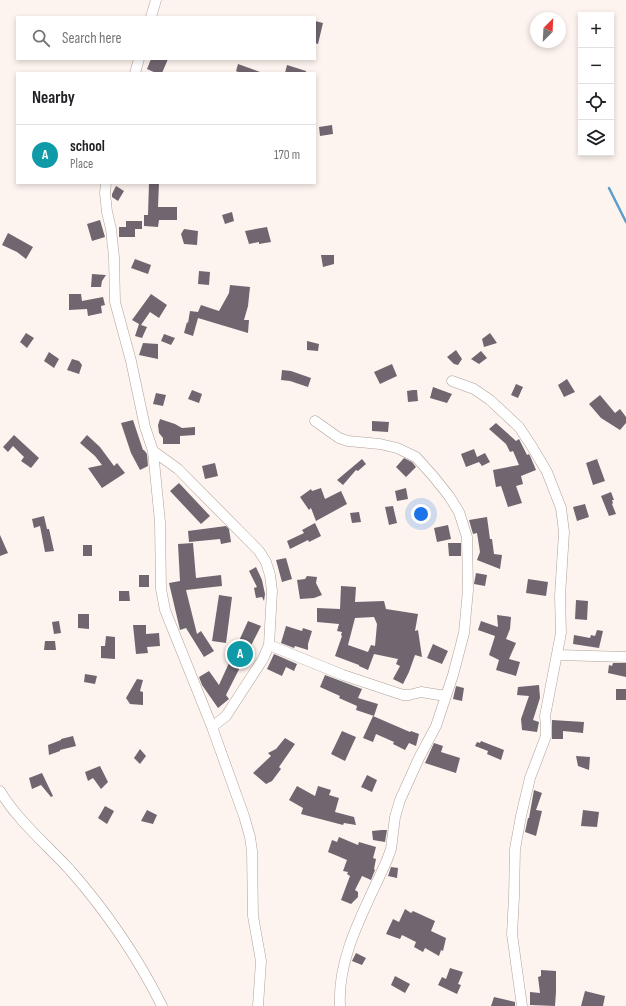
<!DOCTYPE html>
<meta charset="utf-8">
<style>
body{margin:0;font-family:"Sofia Sans Condensed",sans-serif;background:#f2f2f2;color:#202124}
.controls{position:absolute;right:12px;top:12px;display:grid;overflow:hidden;border-radius:0px;box-shadow:0 2px 6px #0003}
.controls button{width:36px;height:36px;display:grid;place-items:center;padding:0;border:0;border-bottom:1px solid #e0e0e0;background:#fff;color:#202124;font:20px sans-serif}
.compass{position:absolute;left:530px;top:12px;width:36px;height:36px;border-radius:50%;background:#fff;box-shadow:0 2px 6px #0003;rotate:24deg}
.you{position:absolute;left:421px;top:514px;width:14px;height:14px;margin:-10px;border:3px solid #fff;border-radius:50%;background:#1a73e8;box-shadow:0 0 0 6px #1a73e833}
.badge{display:grid;place-items:center;width:26px;height:26px;border-radius:50%;background:#c14ba2;color:#fff;font-size:13px;font-weight:700}
.pin{position:absolute;translate:-50% -50%;border:2px solid #fff;box-shadow:0 1px 4px #0006}
.list{margin:0;padding:0;list-style:none}
h2{display:flex;justify-content:space-between;align-items:center;height:52px;margin:0;padding:0 16px;font-size:17px}
h2 small{font-size:13px;font-weight:400;color:#757577}
.list li{display:grid;grid-template-columns:26px 1fr auto;gap:12px;align-items:center;box-sizing:border-box;height:60px;padding:0 16px;border-top:1px solid #e0e0e0}
.list b{display:block;font-size:15px;white-space:nowrap}
.list p{margin:0;font-size:13px;white-space:nowrap;color:#757577}
.list em{font-size:13px;font-style:normal;color:#757577}
.icon{flex:none;width:22px;height:22px;fill:none;stroke:currentColor;stroke-width:2;stroke-linecap:round;stroke-linejoin:round}
.map{position:relative;flex:none;width:626px;height:1006px;overflow:hidden}
.search{position:absolute;background:#fff;box-shadow:0 2px 6px #0003;left:16px;top:16px;width:300px;height:44px;display:flex;align-items:center;gap:10px;box-sizing:border-box;padding:0 14px;border-radius:0px;color:#757577;font-size:15px}
.panel{position:absolute;background:#fff;box-shadow:0 2px 6px #0003;left:16px;top:72px;width:300px;height:112px;border-radius:0px}
.map>svg:first-child{display:block}
</style>
<div class="map">
<svg width="626" height="1006" viewBox="0 0 626 1006">
<rect width="100%" height="100%" fill="#fdf4ef"/>
<g fill="none" stroke-linecap="round" stroke-linejoin="round">
<path stroke="#5a9ece" stroke-width="2.5" d="M609,188L626,222"/>
</g>
<path fill="#6f6670" fill-rule="evenodd" d="M315,21L323,23L318,44L315,43Z
M151,59H168L162,73H156L147,69Z
M238,64L260,72V73H240L236,71Z
M287,65L306,71V73H285Z
M332,125L333,134L320,136L319,127Z
M149,183H159L158,207H177V220H159L158,227L144,226V215H148Z
M116,186L124,191L118,201L112,197V194Z
M232,212L234,221L225,224L222,215Z
M100,220L105,237L92,241L87,224Z
M126,221H142V229H135V237H119V227H126Z
M267,227L271,242L259,244V242L249,244L245,231Z
M184,229L198,231L197,245L184,244L181,234Z
M8,233L33,247L26,259L17,252L2,245Z
M321,255H334V264L323,267Z
M135,259L151,265L148,274L131,268Z
M199,271L210,272L209,285L198,284Z
M92,274L106,275L102,281L101,287H91Z
M230,285L250,287L248,306L244,320H249L248,333L198,318L193,336L184,333L187,322L188,323L190,311L198,312L201,305L219,311L229,293Z
M69,294H81L82,301L103,297L105,305L101,306L102,313L88,316L87,309L69,310Z
M151,294L167,305L159,318L150,312L141,325L147,327L142,338L135,336L139,324L132,320Z
M26,333L34,338L27,348L20,342Z
M490,333L497,343L484,347L482,339Z
M164,334L175,338L171,345L161,341Z
M307,341L319,344L318,351L307,350Z
M143,343L158,344V359L139,355Z
M456,350L462,359L458,365L454,364L447,357Z
M481,351L487,358L479,364L471,359Z
M49,352L59,359L54,368L44,361Z
M72,359L79,361L82,365L79,374L67,370Z
M392,364L397,376L380,384L374,372Z
M282,370L291,371L311,378L308,387L290,381L281,380Z
M567,379L575,392L564,397L558,385Z
M516,384L523,387L518,398L511,395Z
M433,387L452,394L447,403L430,398Z
M192,390L202,394L199,403L188,399Z
M413,390H417L418,401L408,402L407,391Z
M156,393L166,395L163,406L153,404Z
M600,395L615,413L620,409L626,417V423L620,430L601,418L589,404Z
M160,419L175,424L182,428L195,427V435L180,436V444H163V438L159,433L158,425Z
M133,420L143,450H144L147,454L148,466L140,470L131,453L121,423Z
M372,421L389,422L388,432L372,431Z
M496,423L516,441L519,439L527,455L529,454L531,458L536,470L521,476L523,484L516,486L522,503L508,507L501,486L496,487L493,470L519,465L513,451L510,452L506,444L489,429Z
M14,435L39,458L31,468L21,461L24,457L13,446L8,452L3,447Z
M87,435L100,447L114,466L117,463L125,473L102,488L88,468L102,465L95,456L80,443Z
M474,449L477,457L485,453L490,462L482,466L479,462L466,467L461,454Z
M404,458L412,462L416,467L406,477L396,467Z
M362,459L366,464L358,471L356,470L343,485L337,480Z
M597,459L605,481L593,485L586,463Z
M215,463L218,476L205,479L202,466Z
M179,483L210,516L201,524L170,491Z
M321,488L325,499L341,491L347,504L316,521L311,508L309,510L300,497L311,489L312,491Z
M406,488L408,499L397,501L395,491Z
M611,492L614,500H612L613,503L612,504L616,514L609,516L601,496Z
M585,504L589,517L577,521L573,507Z
M393,506L397,523L389,525L385,507Z
M359,512L361,522L352,523L350,513Z
M44,516L47,529H49L54,551L45,552L40,526L34,528L32,519Z
M487,517L490,539H492L494,554L502,555L500,569L477,560L480,552L477,533L473,534L469,520Z
M315,523L321,536L309,542L308,540L290,549L287,541L304,533L302,530Z
M448,525L451,539L437,542L434,528Z
M226,526L229,529L231,542L221,544L220,539L189,542L188,531Z
M0,535L8,553L0,556Z
M193,543L196,578L221,575L222,586L186,590L197,634L201,631L214,651L204,657L186,628L180,630L169,583L180,581L178,544Z
M448,543H461V556H449Z
M83,545H92V556H83Z
M286,558L292,579L282,582L276,560Z
M256,567L262,580L265,594L264,601L262,597L256,598L254,588L257,587L249,571Z
M476,573L487,575L485,586L474,584Z
M139,575H149V587H139Z
M307,576L317,577L316,583L322,595L314,598L300,599L297,580L305,579Z
M528,579L548,582L546,596L526,593Z
M341,586L356,587L355,602L384,601L386,609L418,614L415,631L418,630L422,657L415,655L409,672L403,684L393,679L400,666L396,664L398,659L374,654L368,670L359,666V665L335,656L342,636L341,635L342,632L337,631L339,624L317,622V608L340,609ZM374,617L377,624L375,646L371,645L368,652L348,645L355,618Z
M119,591H129L130,601H119Z
M219,595L232,597L226,643L212,641Z
M576,600L588,601L587,620L575,619Z
M78,614H89V629L78,628Z
M497,615L511,617L510,629L506,639L516,643L509,659L520,662L516,676L496,670L499,660L489,655L495,636L478,630L481,621L498,627Z
M59,621L61,633L54,634L52,622Z
M248,621L261,626L226,695L229,699L218,708L202,685L199,677L209,671L219,685Z
M133,625H146V634L159,633L160,646L147,647L148,653L136,654Z
M286,626L302,631L303,628L312,631L308,644V650L295,646L294,648L281,643Z
M597,630L603,631L599,648L573,644L574,635L590,638L591,635L595,636Z
M106,636L115,637V659L101,658V646H105Z
M45,641H55L56,650H44Z
M433,644L448,651L442,664L427,658Z
M274,654L297,664L294,671L286,667L282,676L267,669Z
M613,663H626V677L608,673L609,665L612,666Z
M85,674L97,676L95,684L84,682Z
M325,675L362,689L358,698L378,704L374,716L356,710L357,706L339,698L340,696L320,687Z
M137,679L143,680L140,691L143,692V705L130,704L126,698Z
M539,685L540,698L533,720L539,722L537,732L522,730L521,719L529,696L517,695L518,687Z
M456,686L464,688L462,701L453,699Z
M616,689H626V700H616Z
M373,716L410,732L411,731L419,734L416,746L409,743L405,750L393,744L394,742L376,734L373,742L363,738Z
M552,720L584,722L583,733L563,731V739H552Z
M342,731L356,737L345,761L331,754Z
M73,736L76,746L60,750V751L49,755L48,745L61,740V739Z
M285,738L295,744L279,767L281,769L272,781L266,784L253,773L271,756L268,753L276,749Z
M481,741L504,750L501,760L487,754L488,751L475,746L477,742L480,743Z
M434,743L443,746L441,752L460,758L456,773L425,763Z
M140,749L146,756L140,764L134,758Z
M576,756L590,757L589,770L578,766Z
M100,766L108,782L101,789L93,778L88,781L85,772Z
M42,773L53,796L51,797L41,785L32,789L29,778Z
M367,775L377,780L372,792L361,787Z
M297,786L315,796L318,786L331,790L329,795L339,798L335,812L354,817L356,825L344,823L343,825L301,814L303,808L289,800Z
M534,790L542,793L536,810L542,811L536,836L525,832L528,818H529Z
M105,806L114,811L107,824L98,818Z
M147,810L157,815L153,824L141,821Z
M583,810L599,812L597,827L581,826Z
M382,830H387L385,842L373,840L372,831Z
M339,837L358,845L359,842L376,847L373,858L376,859L374,869L375,870L371,880L362,876L355,890L358,892V897L351,904L341,900L350,876L347,874L348,872L343,871L347,860L328,852L332,840L337,842Z
M391,867L398,868L397,878L388,876Z
M405,909L411,913L413,911L435,921L431,931L446,938L443,951L441,950L439,956L425,948L423,952L414,947L416,942L402,935L400,939L386,934L393,919L399,922Z
M356,953L366,958L362,965L352,961Z
M450,968L463,972L458,984L461,985L457,994L438,985L442,977L446,979Z
M541,970L556,971V992L555,1006L530,1005V992L540,993L538,977L541,976Z
M395,976L410,984L405,993L391,985Z
M585,991L605,996L603,1006H581Z
M494,997L515,1002V1006H491Z"/>
<g fill="none" stroke-linecap="round" stroke-linejoin="round">
<defs>
<path id="street" d="M151,17L156,0
M135,73L139,59
M106,183L105,193L107,212L111,229L114,257L115,302L131,361L145,427L153,451L160,522L161,589L165,610L212,727L244,816L250,837L252,851L253,916L261,961L258,1006
M452,381L474,389L490,400L519,427L531,445L547,472L561,508L564,532L560,596L561,633L545,716L546,726V736L530,778L521,816L515,849L514,897L512,934L522,1006
M315,421L339,438L348,441L380,444L397,448L416,457L433,476L449,496L459,512L467,537L468,590L464,633L453,675L436,726L419,758L400,800L395,817L391,849L387,860C367,906 337,955 340,1006
M153,451L178,469L259,551L266,562L270,575L272,591L269,645L263,659L226,716L212,727
M269,645L343,675L403,695H409L421,692L446,696
M558,655L626,657
M0,791C18,821 46,844 70,870C106,911 138,958 162,1006"/>
</defs>
<use href="#street" stroke="#aea199" stroke-width="11"/>
<use href="#street" stroke="#fff" stroke-width="10"/>
</g>
</svg>
<div class="controls">
<button>+</button>
<button>−</button>
<button><svg class="icon" aria-label="locate" viewBox="0 0 24 24"><circle cx="12" cy="12" r="6"/><path d="M12 2v4M12 18v4M2 12h4M18 12h4"/></svg></button>
<button><svg class="icon" aria-label="layers" viewBox="0 0 24 24"><path d="M12 4l9 5-9 5-9-5zM3 14l9 5 9-5"/></svg></button>
</div>
<svg class="compass" viewBox="-18 -18 36 36"><path d="M0-13l5 13h-10z" fill="#e53935"/><path d="M0 13l5-13h-10z" fill="#757577"/></svg>
<div class="you"></div>
<div class="pin badge" style="left:240px;top:654px;background:#0f9aa8">A</div>
<div class="search"><svg class="icon" aria-label="search" viewBox="0 0 24 24"><circle cx="10" cy="10" r="6"/><path d="M15 15l6 6"/></svg>Search here</div>
<section class="panel">
<h2>Nearby<small></small></h2>
<ul class="list">
<li><span class="badge" style="background:#0f9aa8">A</span><div><b>school</b><p>Place</p></div><em>170 m</em></li>
</ul>
</section>
</div>
